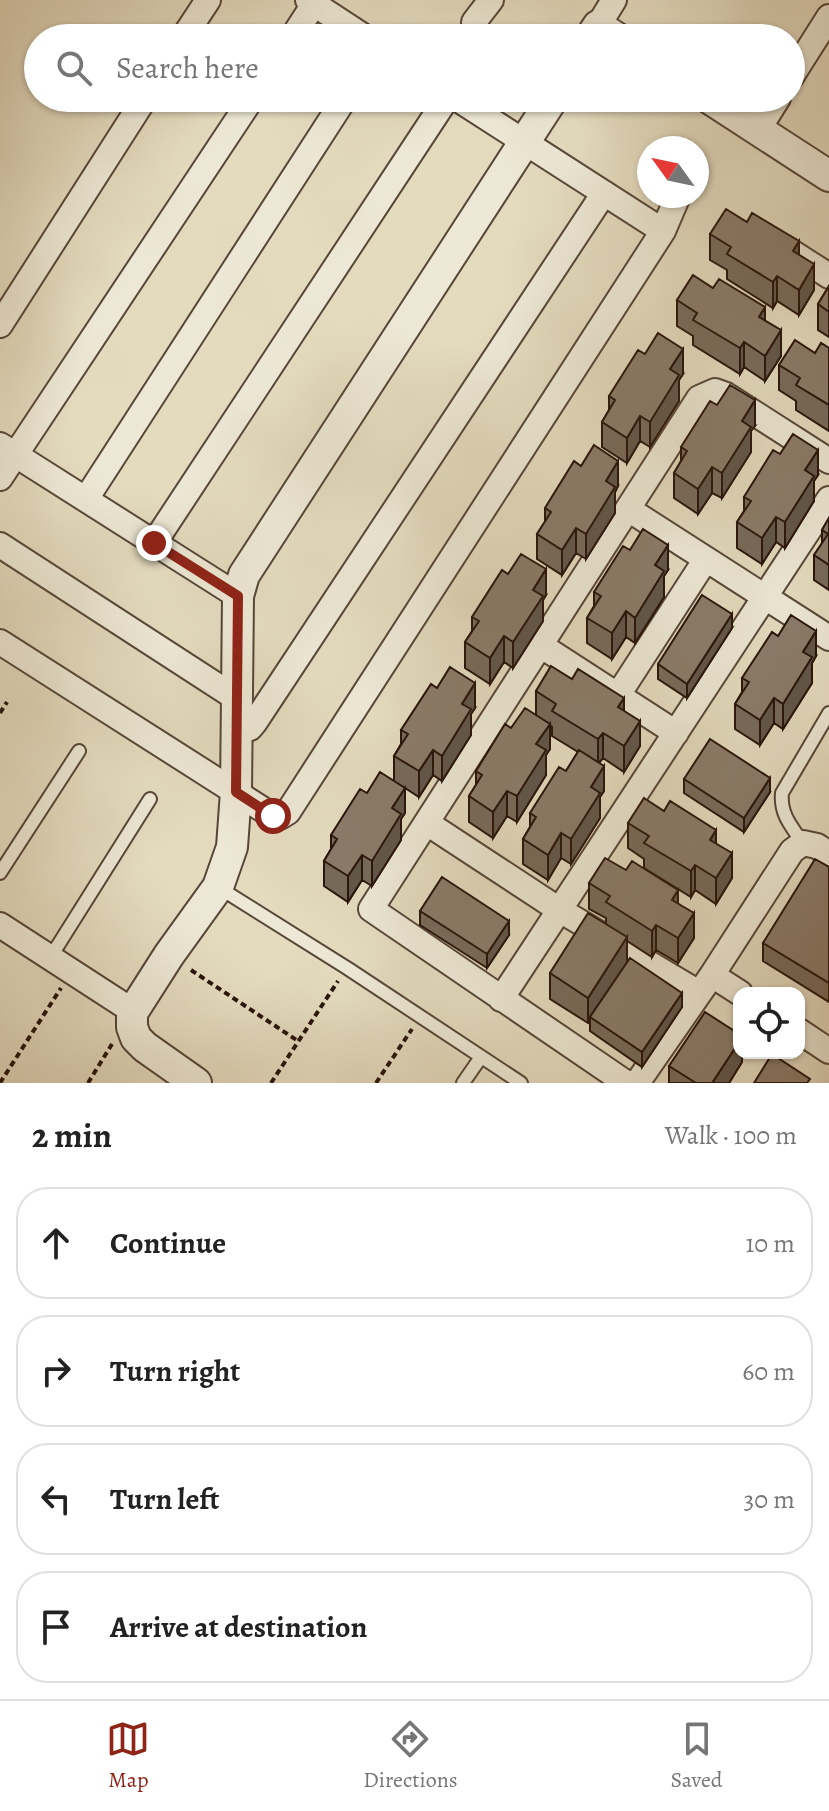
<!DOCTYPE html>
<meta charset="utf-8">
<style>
body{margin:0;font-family:Alegreya,serif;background:#f2f2f2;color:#222}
.controls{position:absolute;right:24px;bottom:24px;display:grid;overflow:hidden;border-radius:16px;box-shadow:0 2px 6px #0004}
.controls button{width:72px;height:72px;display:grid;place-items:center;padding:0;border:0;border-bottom:2px solid #e0e0e0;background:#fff;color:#222;font:40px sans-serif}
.compass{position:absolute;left:637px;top:136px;width:72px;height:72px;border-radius:50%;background:#fff;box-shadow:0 2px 6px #0004;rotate:303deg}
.stop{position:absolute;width:24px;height:24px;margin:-18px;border:6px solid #8f2418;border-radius:50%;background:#fff}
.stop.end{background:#8f2418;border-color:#fff;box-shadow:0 2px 8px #0008}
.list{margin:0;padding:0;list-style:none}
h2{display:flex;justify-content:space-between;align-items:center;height:104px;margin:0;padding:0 32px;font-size:34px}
h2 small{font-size:26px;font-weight:400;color:#767676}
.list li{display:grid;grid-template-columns:52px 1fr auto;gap:24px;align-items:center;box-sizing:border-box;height:112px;margin:0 16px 16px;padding:0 16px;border:2px solid #e0e0e0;border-radius:32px}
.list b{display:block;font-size:30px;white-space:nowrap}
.list em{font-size:26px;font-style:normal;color:#767676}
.icon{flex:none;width:44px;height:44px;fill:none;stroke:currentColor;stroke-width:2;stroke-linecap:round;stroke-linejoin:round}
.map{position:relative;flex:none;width:829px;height:1083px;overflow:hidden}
.search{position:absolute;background:#fff;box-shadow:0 2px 6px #0004;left:24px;right:24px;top:24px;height:88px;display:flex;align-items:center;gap:20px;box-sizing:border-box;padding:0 28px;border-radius:44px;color:#767676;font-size:30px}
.sheet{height:616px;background:#fff}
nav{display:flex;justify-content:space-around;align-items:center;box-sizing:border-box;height:112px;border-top:2px solid #e0e0e0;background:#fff;font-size:22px;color:#767676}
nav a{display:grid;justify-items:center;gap:4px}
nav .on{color:#8f2418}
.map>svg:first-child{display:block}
</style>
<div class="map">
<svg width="829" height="1083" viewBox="0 0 829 1083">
<rect width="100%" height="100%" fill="#e4dbbf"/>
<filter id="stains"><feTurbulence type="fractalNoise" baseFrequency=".0025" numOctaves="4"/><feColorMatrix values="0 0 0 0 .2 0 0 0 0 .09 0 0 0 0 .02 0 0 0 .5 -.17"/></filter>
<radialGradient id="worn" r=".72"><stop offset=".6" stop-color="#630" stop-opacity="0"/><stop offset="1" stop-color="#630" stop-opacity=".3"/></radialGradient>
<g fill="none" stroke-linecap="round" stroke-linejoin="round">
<defs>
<path id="service" d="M803,843C791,826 780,814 782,793L829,713
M0,873L79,751
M218,887L347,968L521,1083
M50,958L150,799
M463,1083L481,1057"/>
<path id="minor" d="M308,0L366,38
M474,22L491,0
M598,26L614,0
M183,38L208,0
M292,38L314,4
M791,77L829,17
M456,98L663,231
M758,130L778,98
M787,249L829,276
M0,325L145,98
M0,445L238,596
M0,478L252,98
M86,499L345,98
M628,509L829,638
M154,543L447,98
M0,545L236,698
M0,642L273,816L280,817L288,812L663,231L678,196
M540,645L676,733
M618,695L706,559
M236,733L250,728L255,722L604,193
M427,823L558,909L699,993
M0,925L128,1008L132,1013
M712,975L740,993
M501,999L829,499
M799,1031L829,1051
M626,1083L371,909L699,398L715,391L726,395L829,461
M637,1083L712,975L792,851L803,843L817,846L829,854"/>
<path id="tertiary" d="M590,38L598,26L617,38
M709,98L829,176
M196,1083L145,1047L136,1038L132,1027V1013L169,955L218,887L232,847L236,792L238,596L244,575L553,98"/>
</defs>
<use href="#service" stroke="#574638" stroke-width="16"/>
<use href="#minor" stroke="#574638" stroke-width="28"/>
<use href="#tertiary" stroke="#574638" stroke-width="34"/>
<path stroke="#28140b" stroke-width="4" stroke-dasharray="6 4" stroke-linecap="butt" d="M0,713L7,702
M191,970L298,1041
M0,1083L61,988
M88,1083L112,1044
M271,1083L338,981
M376,1083L412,1029"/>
<use href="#service" stroke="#ede8d5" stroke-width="12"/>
<use href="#minor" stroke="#ede8d5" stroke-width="24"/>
<use href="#tertiary" stroke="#ede8d5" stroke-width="30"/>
</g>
<path fill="#776a5a" stroke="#28140b" stroke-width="2" d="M710,234L799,255L814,290L799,315L777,301L773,308L727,279V270L710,260Z
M829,286V337L818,330V304Z
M677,300L765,321L781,356L765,381L744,367L740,374L693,345V336L677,326Z
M829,348V431L796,410V401L779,390V365Z
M683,374L679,380V401L650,447L640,441L627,463L602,447V422L609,410V396Z
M755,426L751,431V452L722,498L712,493L698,514L674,498V473L681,461V447Z
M818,475L814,481V501L785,548L776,542L762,564L737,548V522L744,511V497Z
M618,486L615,492V513L586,559L576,553L562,575L537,559V534L545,522V508Z
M829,518V590L814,580V555L822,544V530Z
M668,570L664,576V597L635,643L626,637L612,659L587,643V618L594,606V592Z
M546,595L543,600V621L513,668L504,662L490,684L465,668V642L472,631V617Z
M732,628L687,698L658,679V664Z
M816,656L812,663V683L783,729L774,723L760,745L735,729V704L742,692V678Z
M536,691L624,711L640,746L624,772L603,758L599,763L604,791L600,797V818L571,864L561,858L548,880L523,864V839L530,827V813L566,771L578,752L552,736V727L550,725V749L546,755V775L517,822L507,816L493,838L469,822V796L476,785V771L511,728L536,715Z
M475,708L471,714V735L442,781L433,775L419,797L405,788V813L401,819V840L372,886L362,880L348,902L324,886V861L331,849V835L367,793L394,781V756L401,744V730Z
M684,779L770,792L744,832L684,793Z
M628,823L716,843L732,878L716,904L695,890L691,897L644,868V859L628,848Z
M829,867V1002L763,961V943Z
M589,883L678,903L694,938L678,963L656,950L652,957L627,941V963L682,1007L642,1067L590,1031V1020L588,1023L550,999V973L606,924V918L589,909Z
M420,911L509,935L487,968L420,925Z
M742,1053V1062L729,1083H669V1066Z"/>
<path fill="#61564a" stroke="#28140b" stroke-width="2" d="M799,241V267L793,251Z
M814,264V290L799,315V290Z
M777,276V301L773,308V282Z
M765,307V333L759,317Z
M781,330V356L765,381V356Z
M744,342V367L740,374V348Z
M683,349V374L679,380V401L650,447V422L670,369Z
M755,400V426L751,431V452L722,498V473L742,421Z
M640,416V441L627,463V438Z
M818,450V475L814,481V501L785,548V522L805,470Z
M618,461V486L615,492V513L586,559V534L606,481Z
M712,467V493L698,514V489Z
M776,517V542L762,564V538Z
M576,528V553L562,575V550Z
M668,545V570L664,576V597L635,643V618L655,565Z
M546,569V595L543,600V621L513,668V642L533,590Z
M626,611V637L612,659V633Z
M732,614V628L687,698V684Z
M816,631V656L812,663V683L783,729V704L803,652Z
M504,636V662L490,684V658Z
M475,683V708L471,714V735L442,781V756L462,704Z
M624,698V724L618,707Z
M774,698V723L760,745V720Z
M640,721V746L624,772V746Z
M550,724V749L546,755V775L517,822V796L536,744Z
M603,733V758L598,764V739Z
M433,750V775L419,797V771Z
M604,766V791L600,797V818L571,864V839L591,787Z
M770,778V792L744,832V818Z
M405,788V813L401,819V840L372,886V861L392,808Z
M507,791V816L493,838V812Z
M716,830V855L710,840Z
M561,833V858L548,880V855Z
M732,853V878L716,904V878Z
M362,855V880L348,902V876Z
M695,865V890L691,897V871Z
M678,890V915L672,900Z
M694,913V938L678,963V938Z
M509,921V935L487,968V954Z
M656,925V950L652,957V931Z
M627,937V963L590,1017L588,1023V998Z
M682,993V1007L642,1067V1052Z
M739,1042V1053H742V1062L729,1083H712Z"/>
<path fill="#8a7b69" stroke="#28140b" stroke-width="2" d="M726,209L747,222L752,213L799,241L793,251L814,264L799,290L777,276L773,282L727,254L731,247L710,234Z
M693,275L713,288L719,279L765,307L759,317L781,330L765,356L744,342L740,348L693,320L697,313L677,300Z
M829,286V312L818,304Z
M658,333L683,349L670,369L679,375L650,422L640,416L627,438L602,422L615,400L609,396L638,350L645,354Z
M795,340L815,353L821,343L829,348V405L796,385L800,378L779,365Z
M730,385L755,400L742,421L751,427L722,473L712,467L698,489L674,473L687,451L681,447L710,401L717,405Z
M793,434L818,450L805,470L814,476L785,522L776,517L762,538L737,522L751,501L744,497L773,450L780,454Z
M594,445L618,461L606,481L615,487L586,534L576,528L562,550L537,534L551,512L545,508L574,461L581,466Z
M829,518V565L814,555L828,534L822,530Z
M643,529L668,545L655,565L664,571L635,618L626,611L612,633L587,618L601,596L594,592L623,546L630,550Z
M521,554L546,569L533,590L543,596L513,642L504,636L490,658L465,642L479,621L472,617L502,570L508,574Z
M702,595L732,614L687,684L658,664Z
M791,615L816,631L803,652L812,657L783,704L774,698L760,720L735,704L749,682L742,678L772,632L778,636Z
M551,666L572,679L578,669L624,698L618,707L640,721L624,746L603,733L598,739L552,711L556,704L536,691Z
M450,667L475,683L462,704L471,709L442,756L433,750L419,771L394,756L408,734L401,730L431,684L437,688Z
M525,708L550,724L536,744L546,750L517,796L507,791L493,812L469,796L482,775L476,771L505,724L511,728Z
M710,739L770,778L744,818L684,779Z
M579,750L604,766L591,787L600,793L571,839L561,833L548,855L523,839L536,817L530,813L559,767L566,771Z
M380,772L405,788L392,808L401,814L372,861L362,855L348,876L324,861L337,839L331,835L360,789L367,793Z
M644,798L664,811L670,801L716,830L710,840L732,853L716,878L695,865L691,871L644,843L649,836L628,823Z
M605,858L626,870L632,861L678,890L672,900L694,913L678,938L656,925L652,931L606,902L610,896L589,883Z
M815,859L829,867V983L763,943Z
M442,877L509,921L487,954L420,911Z
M588,913L627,937L588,998L550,973Z
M630,958L682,993L642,1052L590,1017Z
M705,1012L739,1034V1042L712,1083H696L669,1066Z
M772,1054L810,1079L807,1083H754Z"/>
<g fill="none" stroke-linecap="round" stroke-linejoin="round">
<path stroke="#8f2418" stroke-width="10" d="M154,543L238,596L236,792L273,816"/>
</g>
<rect width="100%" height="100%" filter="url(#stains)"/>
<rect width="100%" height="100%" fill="url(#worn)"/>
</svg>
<div class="controls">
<button><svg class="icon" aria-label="locate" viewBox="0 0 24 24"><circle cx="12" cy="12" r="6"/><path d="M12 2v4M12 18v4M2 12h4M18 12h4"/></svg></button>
</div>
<svg class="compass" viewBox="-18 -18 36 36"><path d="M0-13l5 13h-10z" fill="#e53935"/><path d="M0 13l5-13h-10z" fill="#767676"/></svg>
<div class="stop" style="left:273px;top:816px"></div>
<div class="stop end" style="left:154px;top:543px"></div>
<div class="search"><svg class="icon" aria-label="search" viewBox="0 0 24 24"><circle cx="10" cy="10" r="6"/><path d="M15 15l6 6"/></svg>Search here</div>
</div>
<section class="sheet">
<h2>2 min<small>Walk · 100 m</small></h2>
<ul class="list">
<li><svg class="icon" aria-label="ahead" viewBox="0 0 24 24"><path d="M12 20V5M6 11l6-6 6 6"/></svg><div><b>Continue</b></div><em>10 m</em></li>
<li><svg class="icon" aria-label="right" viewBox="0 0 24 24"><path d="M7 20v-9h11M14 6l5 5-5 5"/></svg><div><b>Turn right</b></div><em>60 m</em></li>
<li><svg class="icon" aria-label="left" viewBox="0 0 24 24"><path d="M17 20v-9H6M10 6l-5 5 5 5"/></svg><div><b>Turn left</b></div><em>30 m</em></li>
<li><svg class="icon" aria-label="arrive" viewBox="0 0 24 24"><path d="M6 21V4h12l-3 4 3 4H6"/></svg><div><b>Arrive at destination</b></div></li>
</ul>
</section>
<nav>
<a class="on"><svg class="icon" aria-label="map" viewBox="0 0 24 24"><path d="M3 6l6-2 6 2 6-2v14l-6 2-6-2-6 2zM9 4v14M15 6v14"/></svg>Map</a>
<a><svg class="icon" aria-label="directions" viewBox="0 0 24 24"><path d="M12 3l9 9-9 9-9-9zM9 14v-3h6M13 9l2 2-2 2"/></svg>Directions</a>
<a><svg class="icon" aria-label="saved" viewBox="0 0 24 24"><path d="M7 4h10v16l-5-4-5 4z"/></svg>Saved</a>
</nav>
